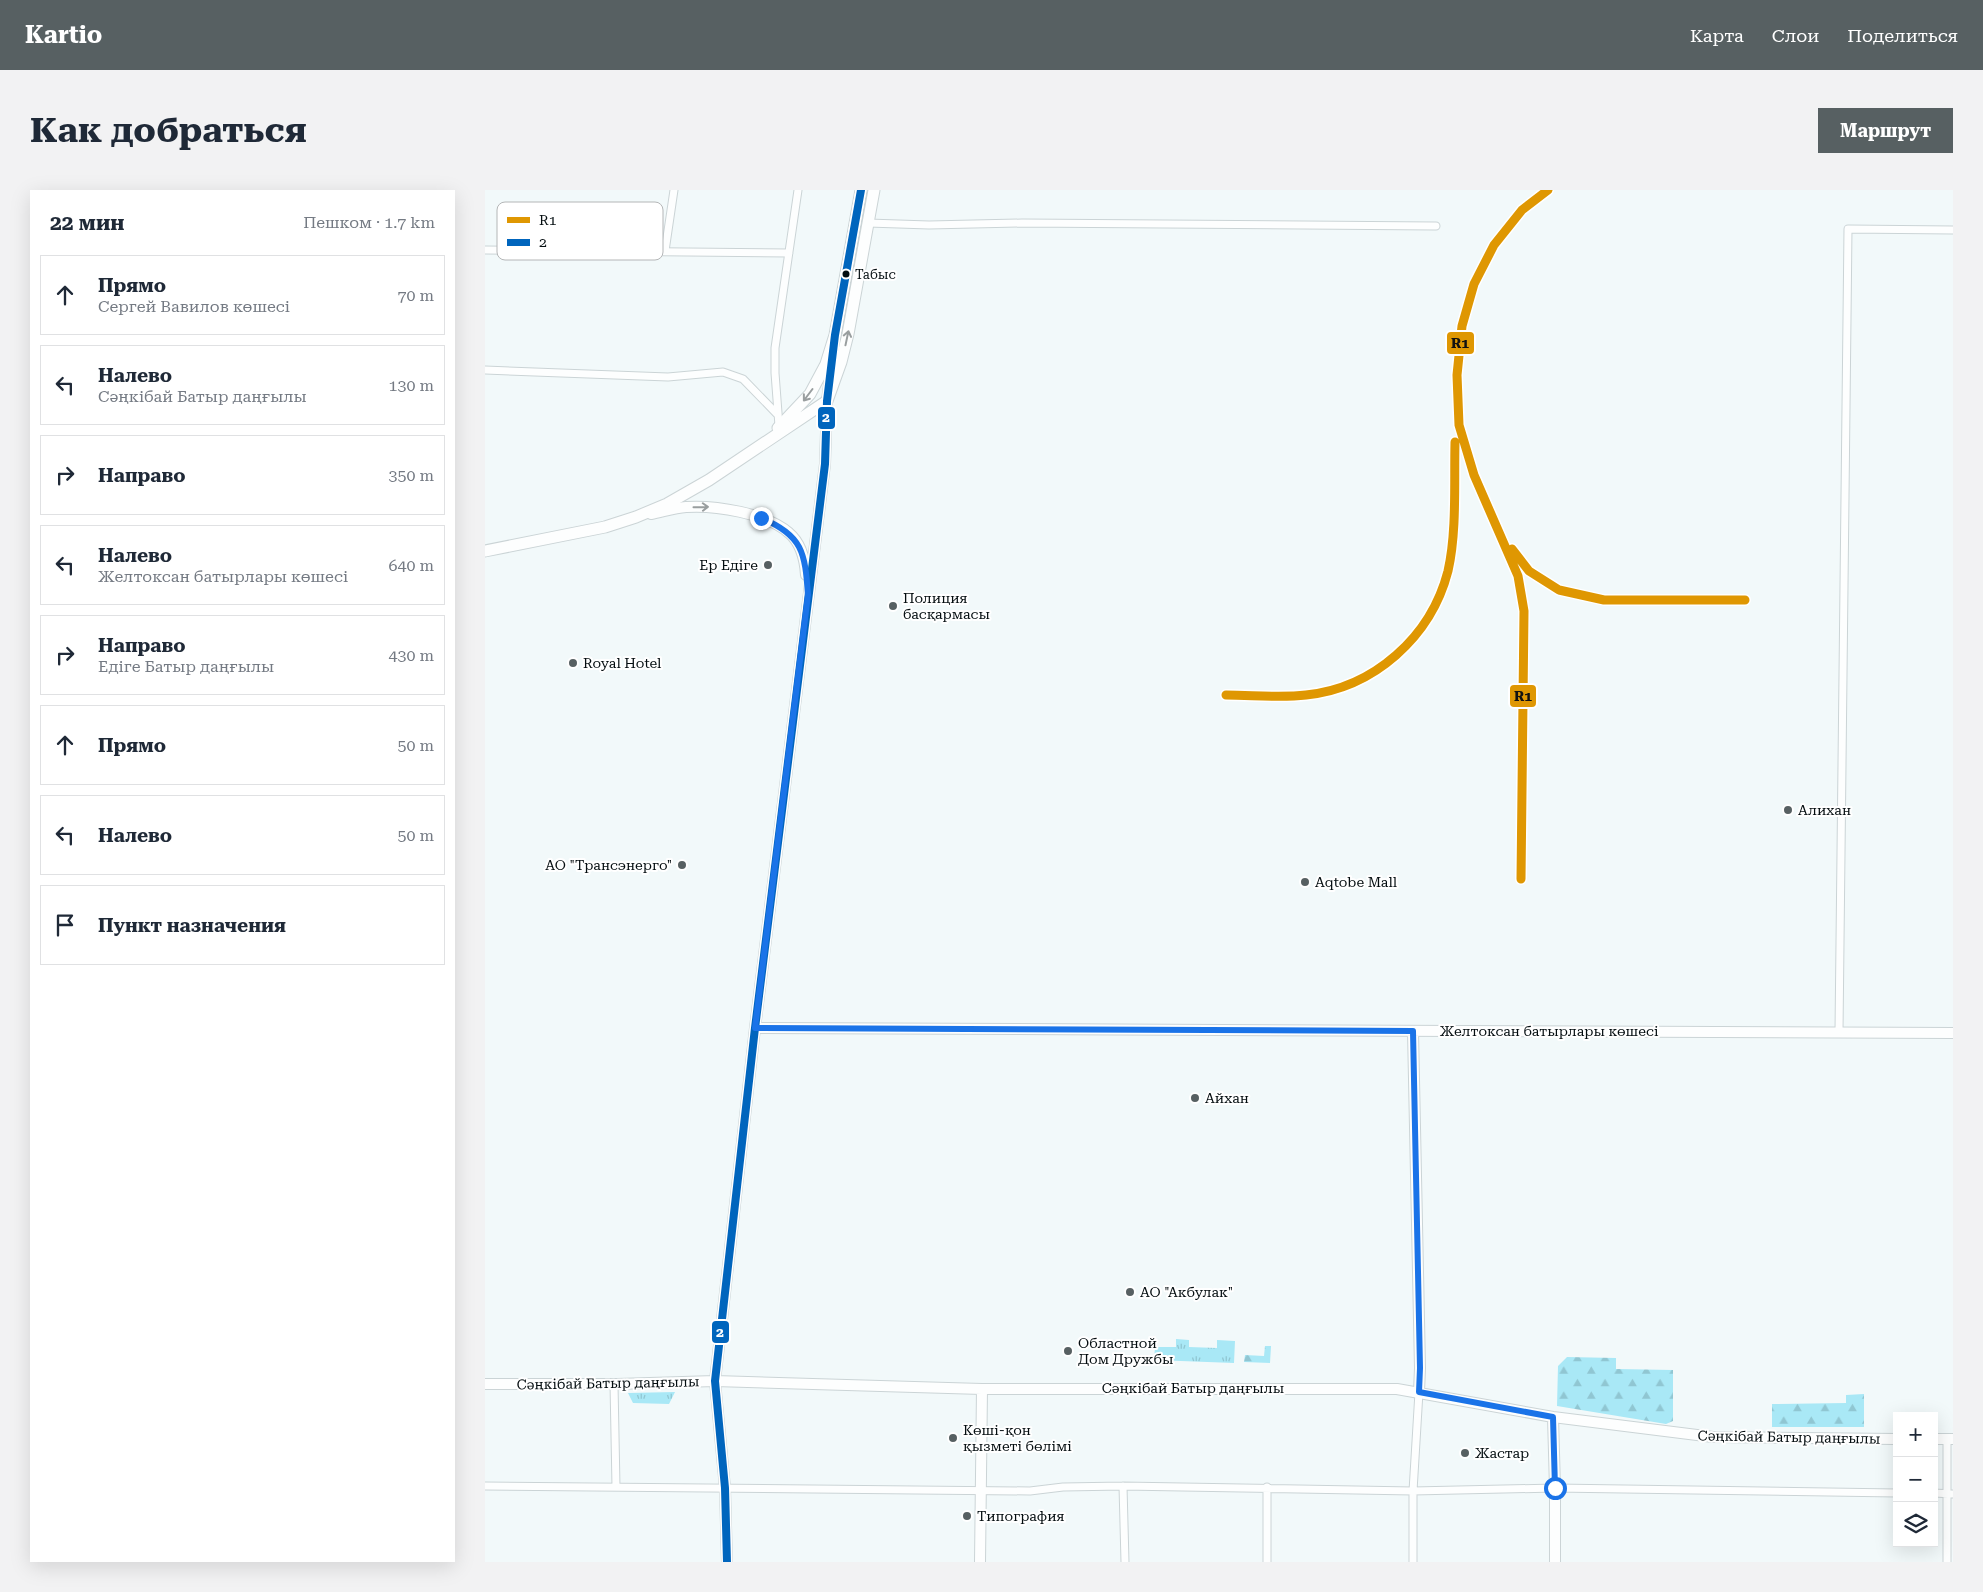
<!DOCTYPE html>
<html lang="ru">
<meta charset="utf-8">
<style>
body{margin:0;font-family:"Roboto Serif",serif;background:#f2f2f3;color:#1f2937}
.controls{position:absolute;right:15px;bottom:15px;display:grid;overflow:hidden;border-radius:0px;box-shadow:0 5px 20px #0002}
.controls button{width:45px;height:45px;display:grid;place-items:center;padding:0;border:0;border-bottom:1px solid #e0e1e3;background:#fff;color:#1f2937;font:25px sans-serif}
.stop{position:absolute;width:15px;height:15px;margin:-11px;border:4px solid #1a73e8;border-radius:50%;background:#fff}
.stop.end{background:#1a73e8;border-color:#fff;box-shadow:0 1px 5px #0008}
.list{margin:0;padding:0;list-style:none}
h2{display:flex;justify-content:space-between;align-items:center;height:65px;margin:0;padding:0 20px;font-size:21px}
h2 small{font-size:16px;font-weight:400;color:#747a83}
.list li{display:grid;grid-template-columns:32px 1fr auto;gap:15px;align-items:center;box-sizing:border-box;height:80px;margin:0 10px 10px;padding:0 10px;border:1px solid #e0e1e3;border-radius:0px}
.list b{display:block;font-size:19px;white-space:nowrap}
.list p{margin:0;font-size:16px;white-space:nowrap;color:#747a83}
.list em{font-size:16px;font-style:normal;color:#747a83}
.icon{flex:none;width:28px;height:28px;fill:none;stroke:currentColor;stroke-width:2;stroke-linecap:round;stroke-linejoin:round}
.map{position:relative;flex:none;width:1468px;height:1372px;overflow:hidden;border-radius:0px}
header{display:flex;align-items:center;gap:30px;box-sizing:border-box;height:70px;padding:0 25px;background:#576062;color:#fff}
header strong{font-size:24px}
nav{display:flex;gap:28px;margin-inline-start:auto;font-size:18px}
.intro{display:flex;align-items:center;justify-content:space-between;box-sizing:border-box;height:120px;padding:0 30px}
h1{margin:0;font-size:35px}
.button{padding:12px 22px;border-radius:0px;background:#576062;color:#fff;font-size:18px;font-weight:700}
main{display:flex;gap:30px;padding:0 30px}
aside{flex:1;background:#fff;border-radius:0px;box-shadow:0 5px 20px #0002}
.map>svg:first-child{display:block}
</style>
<header>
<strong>Kartio</strong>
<nav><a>Карта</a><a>Слои</a><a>Поделиться</a></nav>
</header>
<div class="intro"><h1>Как добраться</h1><a class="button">Маршрут</a></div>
<main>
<aside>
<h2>22 мин<small>Пешком · 1.7 km</small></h2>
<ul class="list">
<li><svg class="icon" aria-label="ahead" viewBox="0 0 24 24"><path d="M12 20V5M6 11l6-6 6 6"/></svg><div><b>Прямо</b><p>Сергей Вавилов көшесі</p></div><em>70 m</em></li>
<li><svg class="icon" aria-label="left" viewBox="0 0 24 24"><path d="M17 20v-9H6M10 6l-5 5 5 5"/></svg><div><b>Налево</b><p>Сәңкібай Батыр даңғылы</p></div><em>130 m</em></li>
<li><svg class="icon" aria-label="right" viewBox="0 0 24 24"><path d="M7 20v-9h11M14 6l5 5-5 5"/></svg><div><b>Направо</b></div><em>350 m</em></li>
<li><svg class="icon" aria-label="left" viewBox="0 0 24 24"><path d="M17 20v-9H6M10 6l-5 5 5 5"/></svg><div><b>Налево</b><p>Желтоксан батырлары көшесі</p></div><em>640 m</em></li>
<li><svg class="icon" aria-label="right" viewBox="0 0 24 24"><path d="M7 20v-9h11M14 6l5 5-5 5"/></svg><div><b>Направо</b><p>Едіге Батыр даңғылы</p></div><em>430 m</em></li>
<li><svg class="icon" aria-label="ahead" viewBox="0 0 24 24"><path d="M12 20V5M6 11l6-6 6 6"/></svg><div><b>Прямо</b></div><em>50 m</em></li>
<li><svg class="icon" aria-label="left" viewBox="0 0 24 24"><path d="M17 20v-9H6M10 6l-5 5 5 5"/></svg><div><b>Налево</b></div><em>50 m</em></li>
<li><svg class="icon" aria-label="arrive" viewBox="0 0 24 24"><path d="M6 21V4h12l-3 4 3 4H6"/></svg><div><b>Пункт назначения</b></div></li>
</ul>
</aside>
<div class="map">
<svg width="1468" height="1372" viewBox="0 0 1468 1372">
<defs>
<pattern id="grass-tufts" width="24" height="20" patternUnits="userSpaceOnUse" patternTransform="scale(1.25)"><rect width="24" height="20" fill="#a9e8f6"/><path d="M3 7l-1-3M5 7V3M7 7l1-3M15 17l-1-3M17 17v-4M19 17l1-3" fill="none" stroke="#90c6d2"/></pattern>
<pattern id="forest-firs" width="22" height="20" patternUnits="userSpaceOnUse" patternTransform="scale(1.25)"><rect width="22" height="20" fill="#a9e8f6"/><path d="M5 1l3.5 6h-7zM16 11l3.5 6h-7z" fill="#90c6d2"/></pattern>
</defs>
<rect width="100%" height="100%" fill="#f2f9fa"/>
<path fill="url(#grass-tufts)" d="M691,1149L704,1150V1157L732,1158V1150L750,1151L749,1173L669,1170L670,1157H691Z
M190,1202L184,1214L148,1213L143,1203Z"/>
<path fill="url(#forest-firs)" d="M780,1156H786L785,1173L759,1172L760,1165L779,1166Z
M1082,1167L1131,1168V1179L1188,1180V1231L1181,1234L1072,1216L1073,1176Z
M1379,1204V1237H1287V1214L1361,1213V1205Z"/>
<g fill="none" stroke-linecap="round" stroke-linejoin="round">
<defs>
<path id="street" d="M383,33L444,35L537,33L951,36
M0,60L304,63
M180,61L189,0
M0,180L183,187L238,182L258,189L292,224
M294,236L290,183V158L313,0
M1354,842L1363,39L1468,40
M129,1194L131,1297
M0,1296L545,1301L578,1297L638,1296L928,1301L1070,1298L1412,1303
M638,1296L640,1372
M1449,1303L1468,1304
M782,1372V1297
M928,1372V1301L934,1202
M1462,1372V1249"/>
<path id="secondary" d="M166,324C177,322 189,318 201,317C229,315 282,323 304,343C316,353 320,370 321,385
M270,838L1468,843
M928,841L935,1178L934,1202
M0,1194H132L230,1191L497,1199H912L1068,1227L1228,1247L1412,1249
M1068,1227L1070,1298V1372
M1449,1249H1468
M242,1372L240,1298L230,1191L270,838L340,274L342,211L348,163
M495,1372L497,1199"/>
<path id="primary" d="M293,238L325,204L341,174L350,145L376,0
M0,361L120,337L151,327L182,314L224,290L342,211L356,172L363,144L389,0"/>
</defs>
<use href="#street" stroke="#cbd4d6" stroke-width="9"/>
<use href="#secondary" stroke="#cbd4d6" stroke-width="12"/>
<use href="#primary" stroke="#cbd4d6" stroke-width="13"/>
<use href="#street" stroke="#fdfefe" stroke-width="7"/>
<use href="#secondary" stroke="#fdfefe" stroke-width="10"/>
<use href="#primary" stroke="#fdfefe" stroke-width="11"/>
<defs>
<path id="bus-1" d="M242,1372L240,1298L230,1191L270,838L340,274L342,211L350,145L376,0"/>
</defs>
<use href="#bus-1" stroke="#fff" stroke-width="11"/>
<use href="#bus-1" stroke="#0065bd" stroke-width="8"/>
<defs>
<path id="rail-1" d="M1027,359L1044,381L1074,400L1119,410H1260
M741,505C767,505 795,508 821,505C889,498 946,447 963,381C972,342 969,292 970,252
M1036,689L1039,421L1033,386L989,285L974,235L972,185L977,136L989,94L1009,55L1037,20L1063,0"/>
</defs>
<use href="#rail-1" stroke="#fff" stroke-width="12"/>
<use href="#rail-1" stroke="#df9702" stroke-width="9"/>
</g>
<defs><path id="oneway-shaft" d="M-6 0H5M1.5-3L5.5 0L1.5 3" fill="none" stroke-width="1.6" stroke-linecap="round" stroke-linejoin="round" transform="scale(1.25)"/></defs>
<g stroke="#999e9f">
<use href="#oneway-shaft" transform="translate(362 148) rotate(-78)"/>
<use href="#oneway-shaft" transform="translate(323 205) rotate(127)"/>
<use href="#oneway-shaft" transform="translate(216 317) rotate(-1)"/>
</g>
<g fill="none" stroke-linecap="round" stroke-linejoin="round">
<path stroke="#1a73e8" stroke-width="6" d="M276,328C318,345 320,363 323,405L270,838L928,841L935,1178L934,1202L1068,1227L1070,1298"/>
</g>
<circle fill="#040d10" stroke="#fff" stroke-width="2" cx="361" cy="84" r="4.5"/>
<g fill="#576062" stroke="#fff" stroke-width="2">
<circle cx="283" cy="375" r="5"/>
<circle cx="408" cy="416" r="5"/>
<circle cx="88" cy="473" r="5"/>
<circle cx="1303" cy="620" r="5"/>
<circle cx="197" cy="675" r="5"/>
<circle cx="820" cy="692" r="5"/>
<circle cx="710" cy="908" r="5"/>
<circle cx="645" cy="1102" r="5"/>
<circle cx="583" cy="1161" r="5"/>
<circle cx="468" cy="1248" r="5"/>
<circle cx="980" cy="1263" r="5"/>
<circle cx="482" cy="1326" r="5"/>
</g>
<g text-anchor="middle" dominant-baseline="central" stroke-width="4" stroke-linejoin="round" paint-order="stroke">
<g font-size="13" fill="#040d10" stroke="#fff" text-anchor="start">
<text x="370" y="84">Табыс</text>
</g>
<g font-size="14" fill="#040d10" stroke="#fff" text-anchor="start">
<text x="273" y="375" text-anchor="end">Ер Едіге</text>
<text x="418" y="408">Полиция<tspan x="418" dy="16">басқармасы</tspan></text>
<text x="98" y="473">Royal Hotel</text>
<text x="1313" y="620">Алихан</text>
<text x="187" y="675" text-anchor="end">АО "Трансэнерго"</text>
<text x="830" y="692">Aqtobe Mall</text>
<text x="720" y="908">Айхан</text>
<text x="655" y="1102">АО "Акбулак"</text>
<text x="593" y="1153">Областной<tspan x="593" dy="16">Дом Дружбы</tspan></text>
<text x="478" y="1240">Көші-қон<tspan x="478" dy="16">қызметі бөлімі</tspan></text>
<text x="990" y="1263">Жастар</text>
<text x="492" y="1326">Типография</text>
</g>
<g font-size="14" fill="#040d10" stroke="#fff">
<text x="1064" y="841">Желтоксан батырлары көшесі</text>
<text transform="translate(123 1193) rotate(-1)">Сәңкібай Батыр даңғылы</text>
<text x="708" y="1198">Сәңкібай Батыр даңғылы</text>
<text transform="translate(1304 1247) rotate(1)">Сәңкібай Батыр даңғылы</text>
</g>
</g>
<rect x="12" y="12" width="166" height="58" rx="8" fill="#fff" stroke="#b4b6b7" stroke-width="1"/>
<rect x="22" y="27" width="23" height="6" fill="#df9702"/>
<rect x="22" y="49" width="23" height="7" fill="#0065bd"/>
<g font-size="14" fill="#040d10">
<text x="54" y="35">R1</text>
<text x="54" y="57">2</text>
</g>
<g stroke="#fff" stroke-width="2">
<rect x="961" y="141" width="29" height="24" rx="5" fill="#df9702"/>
<rect x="332" y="216" width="19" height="24" rx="5" fill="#0065bd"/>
<rect x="1024" y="494" width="28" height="24" rx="5" fill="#df9702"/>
<rect x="226" y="1130" width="19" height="24" rx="5" fill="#0065bd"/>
</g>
<g font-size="14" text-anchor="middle" font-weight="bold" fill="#fff">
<text x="341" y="232">2</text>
<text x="235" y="1147">2</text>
</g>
<g font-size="14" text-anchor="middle" font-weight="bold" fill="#111">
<text x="975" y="158">R1</text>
<text x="1038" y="511">R1</text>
</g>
</svg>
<div class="controls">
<button>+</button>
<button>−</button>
<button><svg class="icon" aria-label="layers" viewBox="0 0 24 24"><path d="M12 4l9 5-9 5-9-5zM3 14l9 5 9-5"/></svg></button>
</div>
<div class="stop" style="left:1070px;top:1298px"></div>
<div class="stop end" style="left:276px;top:328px"></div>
</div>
</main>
